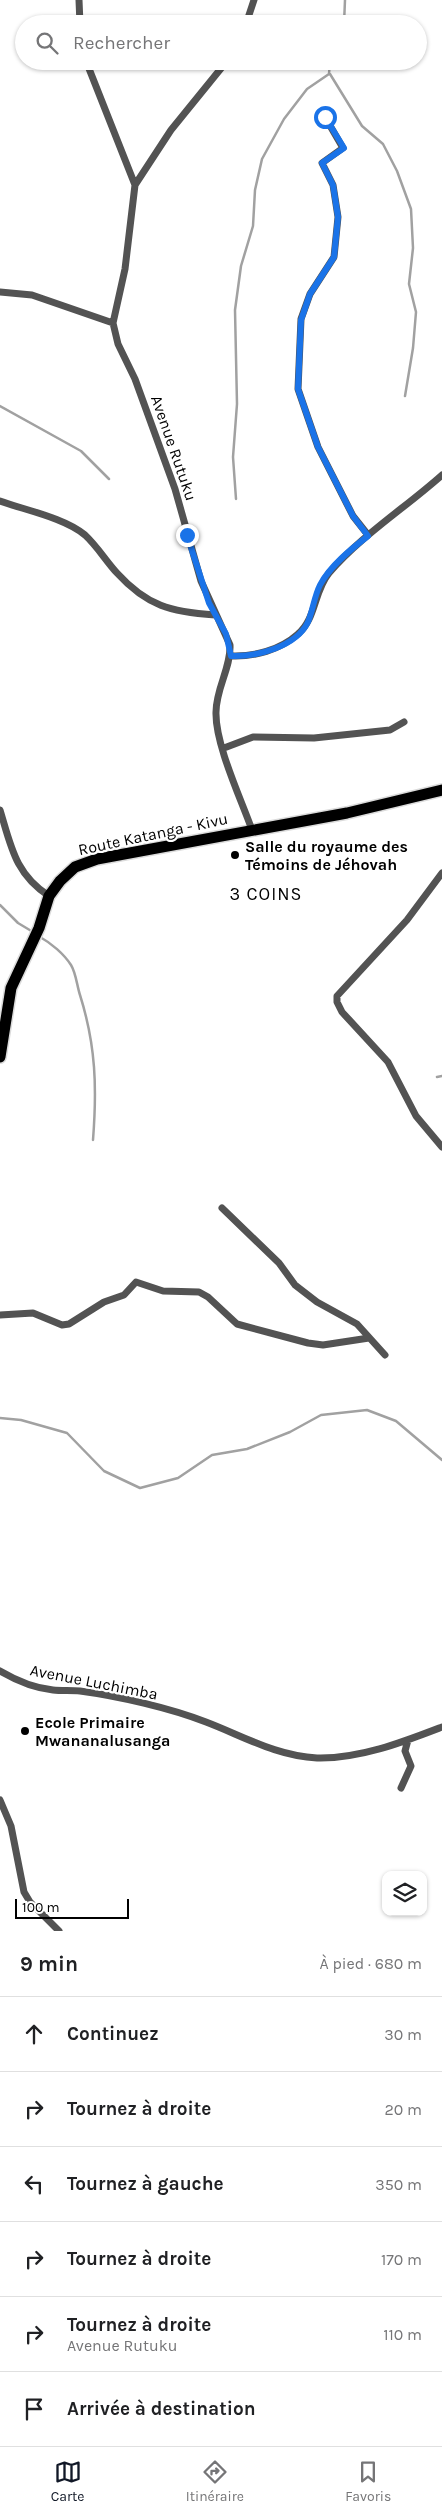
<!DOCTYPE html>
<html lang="fr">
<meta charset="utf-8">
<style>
body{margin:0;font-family:Karla,sans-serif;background:#f2f2f2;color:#202124}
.controls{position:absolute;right:15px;bottom:15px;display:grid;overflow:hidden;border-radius:10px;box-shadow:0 1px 4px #0004}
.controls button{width:45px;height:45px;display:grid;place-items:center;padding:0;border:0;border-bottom:1px solid #e0e0e0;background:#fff;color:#202124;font:25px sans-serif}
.scale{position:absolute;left:15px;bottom:12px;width:114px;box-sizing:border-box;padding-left:5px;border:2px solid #000;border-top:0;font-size:14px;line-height:18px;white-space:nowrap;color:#000;-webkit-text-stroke:4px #fff;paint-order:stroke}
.stop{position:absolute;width:15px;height:15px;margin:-11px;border:4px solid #1a73e8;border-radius:50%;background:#fff}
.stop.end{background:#1a73e8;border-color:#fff;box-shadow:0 1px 5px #0008}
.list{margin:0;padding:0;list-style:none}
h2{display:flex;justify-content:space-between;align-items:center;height:65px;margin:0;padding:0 20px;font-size:21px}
h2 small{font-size:16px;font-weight:400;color:#757577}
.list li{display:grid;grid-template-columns:32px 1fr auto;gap:15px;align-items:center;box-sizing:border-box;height:75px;padding:0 20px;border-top:1px solid #e0e0e0}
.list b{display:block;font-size:19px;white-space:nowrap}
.list p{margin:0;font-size:16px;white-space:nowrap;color:#757577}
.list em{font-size:16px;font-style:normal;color:#757577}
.icon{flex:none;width:28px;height:28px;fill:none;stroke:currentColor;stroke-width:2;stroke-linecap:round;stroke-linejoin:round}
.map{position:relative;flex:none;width:442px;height:1931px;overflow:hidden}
.search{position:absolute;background:#fff;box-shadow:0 1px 4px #0004;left:15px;right:15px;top:15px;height:55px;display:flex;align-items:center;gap:12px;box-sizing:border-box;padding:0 18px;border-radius:28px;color:#757577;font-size:19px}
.sheet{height:515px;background:#fff}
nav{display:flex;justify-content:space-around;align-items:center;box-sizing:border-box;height:70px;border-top:1px solid #e0e0e0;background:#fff;font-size:14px;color:#757577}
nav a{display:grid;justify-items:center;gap:2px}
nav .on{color:#111827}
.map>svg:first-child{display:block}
</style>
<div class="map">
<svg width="442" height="1931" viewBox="0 0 442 1931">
<rect width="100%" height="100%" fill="#fff"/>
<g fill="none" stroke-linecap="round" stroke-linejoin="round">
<path stroke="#a1a1a1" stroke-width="2.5" d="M344,24L345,0
M330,74L362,126L383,144L397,171L411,209L413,248L409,284L416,312L413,348L405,396
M0,406L81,451L109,479
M236,499L233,457L237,404L235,310L241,266L253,226L255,190L262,159L284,119L307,89L329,74L330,61
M0,905L18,923L33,932
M40,937C51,943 64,954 71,965C76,973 77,986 80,995C96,1046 97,1088 93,1140
M437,1077L442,1076
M0,1418L21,1420L67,1433L104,1471L140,1488L178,1478L212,1455L247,1449L290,1432L321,1415L367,1410L396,1421L442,1460"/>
<defs>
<path id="trunk" d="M0,1057L11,988L39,928L49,896L60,881L75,867L97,859L347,813L442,790"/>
</defs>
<use href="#trunk" stroke="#dbdbdb" stroke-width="14"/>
<path stroke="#535353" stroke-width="7" d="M79,0L80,24
M246,24L254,0
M86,61L135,185
M227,61L171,130L135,185L125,269L113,323L118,344L135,379L175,489L201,581L230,645C231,668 216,688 216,712C215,744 241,799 252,830
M325,117L343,148L322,163L333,185L338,217L334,257L310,294L301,319L298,389L318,447L353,516L368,535
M0,292L32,295L113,323
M0,501C25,510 65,518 85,535C97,546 106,561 117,573C147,606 171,612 215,615
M231,656C254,657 280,650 298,634C316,619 314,591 329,573C362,535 405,508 442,475
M224,748L253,737L314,738L390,730L404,722
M0,810C11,846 15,874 49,896
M442,873L407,920L337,996V1002L342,1012L388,1062L416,1116L442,1147
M222,1208L279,1263L295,1285L317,1302L357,1324L385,1355
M0,1315L33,1313L62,1325L69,1324L104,1302L124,1295L136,1282L163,1291L199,1292L208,1297L237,1324L308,1343L323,1345L369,1338
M0,1671C17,1681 33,1688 53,1690C62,1691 71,1690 80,1691C118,1696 170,1708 206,1722C243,1736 276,1756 317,1758C360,1759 403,1742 442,1727
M401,1788L411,1766L405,1751L408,1740
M0,1800L11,1826L24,1892L30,1902L59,1931"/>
<use href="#trunk" stroke="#000" stroke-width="11"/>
</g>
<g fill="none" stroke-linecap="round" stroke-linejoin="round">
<path stroke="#1a73e8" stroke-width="6" d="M187,535L209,603L226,634L231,656C256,657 296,647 308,622C313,610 314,597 320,585C330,566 351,549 368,536L353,516L318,447L298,389L301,320L310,294L334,257L338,217L333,185L322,163L344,148L325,117"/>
</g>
<g fill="#000" stroke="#fff" stroke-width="2">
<circle cx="235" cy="855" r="5"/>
<circle cx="25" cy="1731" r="5"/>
</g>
<g text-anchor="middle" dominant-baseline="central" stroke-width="4.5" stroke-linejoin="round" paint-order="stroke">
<g font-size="16" fill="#000" stroke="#fff">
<text transform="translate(174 448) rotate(71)">Avenue Rutuku</text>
<text transform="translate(153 834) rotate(-12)">Route Katanga - Kivu</text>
<text transform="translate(94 1682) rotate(11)">Avenue Luchimba</text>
</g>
<g font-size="16" font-weight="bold" fill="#000" stroke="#fff" text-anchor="start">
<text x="245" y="846">Salle du royaume des<tspan x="245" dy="18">Témoins de Jéhovah</tspan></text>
<text x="35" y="1722">Ecole Primaire<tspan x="35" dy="18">Mwananalusanga</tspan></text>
</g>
<g font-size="18" letter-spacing="1" fill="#000" stroke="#fff">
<text x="266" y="894">3 COINS</text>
</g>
</g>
</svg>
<div class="controls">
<button><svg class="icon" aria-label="layers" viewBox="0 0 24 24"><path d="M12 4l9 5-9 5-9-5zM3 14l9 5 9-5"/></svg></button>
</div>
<div class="scale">100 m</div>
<div class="stop" style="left:325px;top:117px"></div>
<div class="stop end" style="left:187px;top:535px"></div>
<div class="search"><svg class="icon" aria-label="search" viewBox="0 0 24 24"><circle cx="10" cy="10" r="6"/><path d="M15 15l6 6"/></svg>Rechercher</div>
</div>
<section class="sheet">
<h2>9 min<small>À pied · 680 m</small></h2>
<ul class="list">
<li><svg class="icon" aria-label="ahead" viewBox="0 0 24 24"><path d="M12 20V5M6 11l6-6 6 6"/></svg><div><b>Continuez</b></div><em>30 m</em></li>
<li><svg class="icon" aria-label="right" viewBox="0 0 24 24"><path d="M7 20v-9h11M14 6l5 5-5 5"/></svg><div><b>Tournez à droite</b></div><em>20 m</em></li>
<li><svg class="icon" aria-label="left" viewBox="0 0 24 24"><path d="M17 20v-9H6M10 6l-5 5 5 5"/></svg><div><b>Tournez à gauche</b></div><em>350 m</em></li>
<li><svg class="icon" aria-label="right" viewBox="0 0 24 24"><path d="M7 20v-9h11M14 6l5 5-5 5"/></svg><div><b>Tournez à droite</b></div><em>170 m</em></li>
<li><svg class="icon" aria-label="right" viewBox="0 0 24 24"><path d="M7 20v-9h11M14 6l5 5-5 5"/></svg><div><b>Tournez à droite</b><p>Avenue Rutuku</p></div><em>110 m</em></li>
<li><svg class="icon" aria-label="arrive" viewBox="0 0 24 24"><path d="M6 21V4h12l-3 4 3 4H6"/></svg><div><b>Arrivée à destination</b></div></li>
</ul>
</section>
<nav>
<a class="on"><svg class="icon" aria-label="map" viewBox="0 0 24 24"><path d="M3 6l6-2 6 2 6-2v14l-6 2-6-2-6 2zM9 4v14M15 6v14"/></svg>Carte</a>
<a><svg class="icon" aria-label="directions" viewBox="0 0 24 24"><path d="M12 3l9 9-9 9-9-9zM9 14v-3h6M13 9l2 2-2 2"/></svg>Itinéraire</a>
<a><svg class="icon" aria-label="saved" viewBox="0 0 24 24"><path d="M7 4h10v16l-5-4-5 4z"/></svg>Favoris</a>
</nav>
